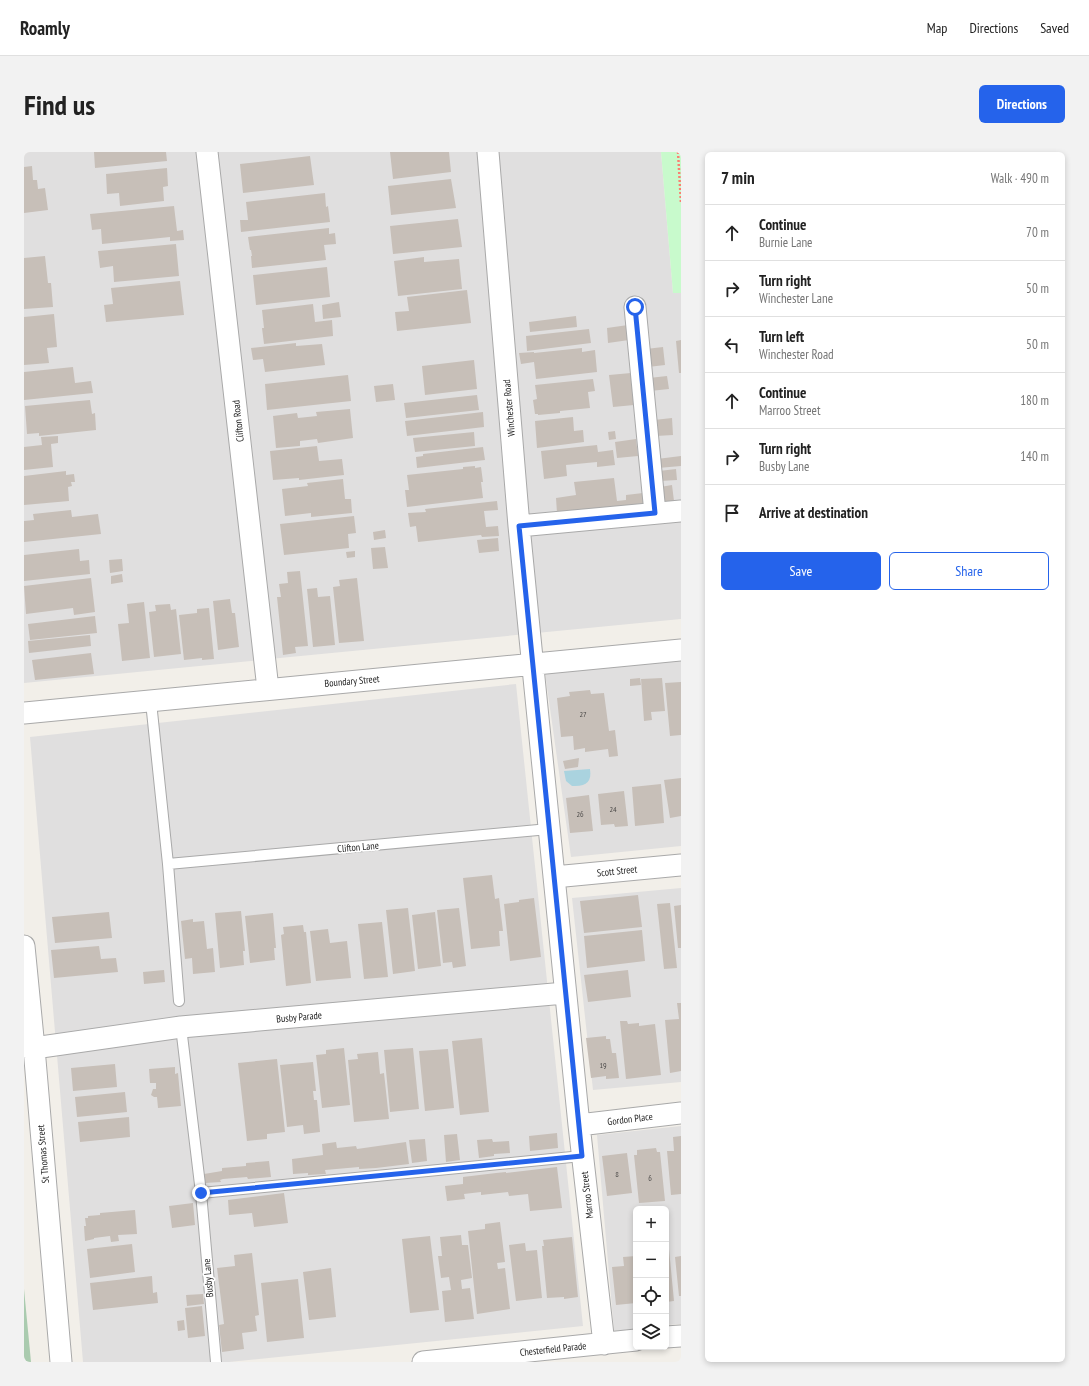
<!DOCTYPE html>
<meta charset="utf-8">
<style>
body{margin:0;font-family:"PT Sans Narrow",sans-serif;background:#f2f2f2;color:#222}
.controls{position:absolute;right:12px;bottom:12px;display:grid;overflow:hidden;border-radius:6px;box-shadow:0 2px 6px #0003}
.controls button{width:36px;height:36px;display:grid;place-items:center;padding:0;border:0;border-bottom:1px solid #e0e0e0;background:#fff;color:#222;font:20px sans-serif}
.stop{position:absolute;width:12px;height:12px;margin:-9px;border:3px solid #2563eb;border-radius:50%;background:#fff}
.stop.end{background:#2563eb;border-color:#fff;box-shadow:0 1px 4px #0008}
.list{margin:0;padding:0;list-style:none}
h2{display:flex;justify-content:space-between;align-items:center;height:52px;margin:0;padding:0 16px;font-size:17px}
h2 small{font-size:13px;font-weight:400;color:#767676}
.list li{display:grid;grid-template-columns:26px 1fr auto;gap:12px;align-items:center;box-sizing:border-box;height:56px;padding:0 16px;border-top:1px solid #e0e0e0}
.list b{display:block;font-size:15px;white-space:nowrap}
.list p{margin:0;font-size:13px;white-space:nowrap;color:#767676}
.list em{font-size:13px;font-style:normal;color:#767676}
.actions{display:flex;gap:8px;padding:12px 16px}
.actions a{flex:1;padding:9px 0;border:1px solid #2563eb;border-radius:6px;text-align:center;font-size:14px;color:#2563eb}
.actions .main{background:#2563eb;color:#fff}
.icon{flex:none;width:22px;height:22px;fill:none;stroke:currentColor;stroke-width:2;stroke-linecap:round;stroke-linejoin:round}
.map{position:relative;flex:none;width:657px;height:1210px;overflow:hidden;border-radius:6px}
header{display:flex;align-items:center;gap:24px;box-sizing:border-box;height:56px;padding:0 20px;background:#fff;border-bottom:1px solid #e0e0e0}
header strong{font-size:19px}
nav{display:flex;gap:22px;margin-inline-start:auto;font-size:14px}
.intro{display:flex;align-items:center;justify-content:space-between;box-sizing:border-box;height:96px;padding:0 24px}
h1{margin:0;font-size:28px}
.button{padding:10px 18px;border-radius:6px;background:#2563eb;color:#fff;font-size:14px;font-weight:700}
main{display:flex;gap:24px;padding:0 24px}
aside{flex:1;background:#fff;border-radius:6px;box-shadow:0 2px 6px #0003}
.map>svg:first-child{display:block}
</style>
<header>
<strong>Roamly</strong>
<nav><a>Map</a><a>Directions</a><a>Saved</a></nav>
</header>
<div class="intro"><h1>Find us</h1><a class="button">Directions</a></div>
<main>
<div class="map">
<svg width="657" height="1210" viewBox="0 0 657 1210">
<rect width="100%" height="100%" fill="#f2efe9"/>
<path fill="#e0dfdf" d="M0,0H637L649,141H657V467L0,531Z
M657,508V694L547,705L521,521Z
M492,532L559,1174L205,1210H59L6,585Z
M657,736V930L569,938L548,746Z
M657,974V1172L642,1173V1057H612V1177L590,1179L573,983Z"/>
<path fill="#aacbaf" d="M0,1137L7,1210H0Z"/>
<path fill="#c8facc" d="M637,0H657V141H649Z"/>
<path fill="#aad3df" d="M566,617C568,630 562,635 548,634L542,629L540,619Z"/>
<path fill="#c7bfb8" d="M70,0H142L143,9L71,16Z
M366,0H425L427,20L369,27Z
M286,4L290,33L219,41L216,12Z
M8,14L9,28H13L14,37L21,36L24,58L0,61V15Z
M143,16L144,34L139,35L140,49L96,54L95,41L83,42L82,22Z
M427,27L432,56L367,63L364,34Z
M301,41L302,55L304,54L306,70L217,80L216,68H224L222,50Z
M150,54L153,79L159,78L160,88L146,89V85L78,92L77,77L68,78L66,62Z
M434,67L438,95L369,102L366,74Z
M305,76V82L311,81L312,92L300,93L302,108L228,116L227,104H228L227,98H226L224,85Z
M152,92L155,124L90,130L89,114L76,116L74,99Z
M21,104L24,131H27L29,155L0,157V106Z
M400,105V110L435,107L438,137L374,144L370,109Z
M303,115L306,145L232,153L229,123Z
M156,129L160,163L82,170L80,153L89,152L87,136Z
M443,138L447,171L373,179L371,160L385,159L383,145Z
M315,150L317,165L299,167L298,153Z
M289,152L291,170L308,168L309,184L240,192L238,176H240L238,158Z
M30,162L33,195L23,196L25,211L0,213V165Z
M552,164L553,175L506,180L505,170Z
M604,173L605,188L584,191L583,176Z
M565,177L567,191L503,199L502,184Z
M657,188V221H655L652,189Z
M272,191V194L298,192L301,213L241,220L239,207L229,208L227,196Z
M639,195L641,213L624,215L622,197Z
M558,196V200L571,198L573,220L512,227L510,210L497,212L495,201L510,200V201Z
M450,208L453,237L401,243L398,214Z
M49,215L51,231L67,229L69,241L0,248V220Z
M607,221L610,253L589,255L585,223Z
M324,223L327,249L243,258L241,232Z
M643,224L645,237L626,239L625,226Z
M569,227L571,239L564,240L566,256L536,259V261L514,263V262H511L509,248L513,247L511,233Z
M369,232L371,248L352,250L350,234Z
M453,243L455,258L382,266L380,251Z
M66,248L68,262L71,261L72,278L15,284V281L3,282L1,254Z
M326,257L329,286L294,291L293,287L276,289V294L252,296L249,264L273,261L274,266L293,264L292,260Z
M459,260L460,275L383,284L381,269Z
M549,265L550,279L559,278L560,290L513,296L511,269Z
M648,266L649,283L632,284L630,268Z
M591,279L592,287L585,288L584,280Z
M450,280L451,294L391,300L389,286Z
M34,284V291L27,292L29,315L0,318V295L18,293L17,285Z
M612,287L614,304L593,306L591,290Z
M573,293L574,300L589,298L591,313L573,315V310L542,313L543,324L520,327L517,299Z
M293,294L295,309L318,307L320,323L275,328V326L249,328L246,299Z
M459,295L461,308L393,316L392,305L399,304V302Z
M657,304V314L634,316L633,307Z
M451,314V316L457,315L459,330H457L459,346L383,355L381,338H385L383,323L439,317V315Z
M652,317L653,328L636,329L635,319Z
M42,319V323L50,322L51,330H47L48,334L44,335L45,349L0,353V324Z
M590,326L593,349L602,348V343L619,341L621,351L533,361L532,346L552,343L550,330Z
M319,327L321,347H327L328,361L287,365V361L261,364L258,337L284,334L283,331Z
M648,333L650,349L637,350L636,335Z
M473,349L474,358L460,359L462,375L474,374L475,384L458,385L457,383L394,390L392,374L386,375L384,361L402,360L401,357Z
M47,358L48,365L74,362L77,382L0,390V369L10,368L9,362Z
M330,364L332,381L324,382L325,396L260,403L256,372Z
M361,378L362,386L350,388L349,380Z
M474,386L475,399L455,401L453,388Z
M361,395L364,416L349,417L347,396Z
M55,397L56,409L65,408L66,422L0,429V403Z
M331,399V405L323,406L322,400Z
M98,407L99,419L86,421L85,408Z
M276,419L284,494L271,495L272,501L259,503L253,445H257L255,432L264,431L263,420Z
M98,422L99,430L87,432V424Z
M67,426L71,460L50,463L49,456L2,462L0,434Z
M333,426L340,489L315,491L309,435L316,434L315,428Z
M293,436L294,445L306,444L311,493L289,495L283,437Z
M206,447L208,461H211L215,495L194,498L189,449Z
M120,450L126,506L98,509L94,472L105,471L103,452Z
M146,452L147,458L152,457L157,502L130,505L125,460L132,459L131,453Z
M185,456L190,507L178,508V506L160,508L155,463L173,461V457Z
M71,464L73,481L6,488L4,472Z
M66,483L67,494L5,501L4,489Z
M67,501L70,522L11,528L8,508Z
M616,526L617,533L606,534V527Z
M638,526L641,559L627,560L628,568L620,569L617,527Z
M657,530V583L646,584L641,531Z
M566,538L567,542L580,541L585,579L591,578L594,604L585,605L584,597L561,600V596L550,598L549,584L537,585L533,546L546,544L545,540Z
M555,606L554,615L541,617L539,609Z
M657,626V664L646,666L640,628Z
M637,632L640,671L611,674L608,635Z
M600,639L604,674L591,675L590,672L577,673L574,642Z
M565,643L569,679L546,681L542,646Z
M468,723L471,747L475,746L479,779H475L476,794L447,797L439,726Z
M614,743L618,775L560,781L556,749Z
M510,746L517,805L486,809L480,752L495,750V748Z
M646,751L653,816L640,817L633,752Z
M657,753V796H654L650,754Z
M384,756L391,819L369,822L362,758Z
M435,756L442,814L429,816L428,810L419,811L413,758Z
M217,759L221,799H219L220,813L196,816L191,761Z
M85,760L88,786L31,791L28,765Z
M411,760L417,814L394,817L388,763Z
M249,761L252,796H250L251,808L226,811L221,764Z
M169,767V770L180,769L183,797L189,796L191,820L169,822L168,806L161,807L157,769Z
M358,770L364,825L340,827L334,772Z
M279,773L280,780H282L287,831L262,834L257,783L260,782L259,775Z
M304,777L306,791L323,789L327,826L292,829L286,779Z
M618,778L621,809L563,816L560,784Z
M75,794L77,807L92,806L94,820L30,826L27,798Z
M140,818L141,830L120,832L119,820Z
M604,818L607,845L564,850L560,823Z
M653,851H657V919L646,921L641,868L655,867Z
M596,869H603L604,872L615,871V874L631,872L637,923L602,927Z
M582,884V887H586L588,901H592L595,926L582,927V924L567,926L562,886Z
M458,886L465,960L436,963L428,889Z
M320,896L326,953L298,956L292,903L302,902V898Z
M389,896L395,957L366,960L360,898Z
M424,897L430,956L401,959L395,899Z
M354,900L356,922L360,921L365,967L330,970L324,908L334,907L333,902Z
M253,907L261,980L243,982V987L223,989L214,911Z
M289,910L292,939H289L290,948H293L296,980L280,982L279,973L263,975L256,913Z
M91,912L93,935L49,939L47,916Z
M151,915V922L154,921L157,954L134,956L133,945H130L127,943L129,937H132V931H126L125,917Z
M101,940L103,960L53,965L51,945Z
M105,965L106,985L56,990L54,970Z
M533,981L534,996L506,999L505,984Z
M433,982L436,1008L422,1010L420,983Z
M657,984V1042L647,1043L643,999H650L649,985Z
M401,987L403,1009L388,1011L385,988Z
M468,987L469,990L485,989L486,1001L470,1002V1004L455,1006L453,988Z
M312,990L313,996L332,994L333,997L382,990L385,1012L352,1016L335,1017V1015L301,1018L302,1022L284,1023V1021L269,1022L268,1007L299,1003L298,992Z
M632,996L633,1000H636L641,1049L615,1051L610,1003H613V998Z
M603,1001L608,1041L583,1044L578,1004Z
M245,1009L247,1025L224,1027L223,1025L199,1027L196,1028L197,1030L181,1031L180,1022L198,1019V1016L222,1014V1011Z
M533,1015L538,1056L506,1059L504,1042L485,1044L484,1040L457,1043V1040L440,1042L441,1047L423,1049L421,1034L439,1032V1025L472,1021L482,1020V1021Z
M260,1041L264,1071L230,1075L228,1061L205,1063L204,1048Z
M169,1051L171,1073L148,1076L145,1054Z
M111,1058L113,1082L94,1083L95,1089L87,1090L86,1084L70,1086V1087L61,1089L60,1074H62L61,1066H64V1064L76,1063V1061Z
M476,1070L481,1110L473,1111L474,1117L481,1116L486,1157L453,1162L444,1079L461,1077V1072Z
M437,1083L438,1093H444L448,1126L437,1128L438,1137L446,1136L450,1167L421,1170L418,1139L427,1138L425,1125L417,1126L414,1104H418L416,1085Z
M406,1084L415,1158L386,1161L378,1087Z
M548,1085L554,1145L540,1147V1145L523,1146L518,1094H520L519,1088Z
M501,1091L502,1099L513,1098L518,1146L492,1149L485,1093Z
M108,1092L111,1120L66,1126L63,1097Z
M642,1097H645L650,1149L642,1150Z
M228,1101L235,1163L231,1164L233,1179L218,1181L220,1197L198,1200L195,1173L200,1172L193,1116L211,1114L210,1103Z
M612,1104V1151L592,1153L588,1115L600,1114L599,1105Z
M657,1104V1144H655L651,1105Z
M307,1116L312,1165L285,1168L279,1120Z
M128,1124L129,1141L133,1140L134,1151L69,1158L66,1131Z
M274,1127L280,1186L243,1190L237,1131Z
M179,1142L180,1152L163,1154L162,1143Z
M178,1154L181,1184L164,1186L161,1156Z
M160,1168L161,1178L154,1179L153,1169Z"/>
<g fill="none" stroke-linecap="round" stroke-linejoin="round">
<defs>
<path id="lane" d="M127,550L144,712L155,849
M144,712L525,677
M157,875L177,1041
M192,1210L177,1041L558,1004"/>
<path id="street" d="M183,0L244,537
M464,0L495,374L507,496L555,973L580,1192
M611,155L631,361
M495,374L657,359
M0,561L657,498
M530,725L657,713
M0,794L10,896L37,1210
M0,895L10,896L157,875L541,841
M555,973L657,961
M642,1185L657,1184
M399,1210L612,1188"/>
</defs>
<use href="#lane" stroke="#a9a9a9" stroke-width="12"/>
<use href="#street" stroke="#a9a9a9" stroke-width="23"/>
<path stroke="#fa8072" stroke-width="2.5" stroke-dasharray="2 2" stroke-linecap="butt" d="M654,0L657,52"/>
<use href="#lane" stroke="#fff" stroke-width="10"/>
<use href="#street" stroke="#fff" stroke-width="21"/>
</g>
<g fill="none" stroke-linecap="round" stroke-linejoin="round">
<path stroke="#2563eb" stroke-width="5" d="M177,1041L558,1004L495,374L631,361L611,155"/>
</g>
<g text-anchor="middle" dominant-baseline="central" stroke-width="3.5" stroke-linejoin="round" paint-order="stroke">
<g font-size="8" fill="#4b4948">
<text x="559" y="562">27</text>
<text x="589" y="657">24</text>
<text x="556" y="662">26</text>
<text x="579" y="913">19</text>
<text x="593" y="1022">8</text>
<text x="626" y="1026">6</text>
</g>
<g font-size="10" fill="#222" stroke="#fff">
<text transform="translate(485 256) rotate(-95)">Winchester Road</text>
<text transform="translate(214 269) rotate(-96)">Clifton Road</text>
<text transform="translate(328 529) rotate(-5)">Boundary Street</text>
<text transform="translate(334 695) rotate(-5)">Clifton Lane</text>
<text transform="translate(593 719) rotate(-6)">Scott Street</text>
<text transform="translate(275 865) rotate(-5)">Busby Parade</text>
<text transform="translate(606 967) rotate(-7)">Gordon Place</text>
<text transform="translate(19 1002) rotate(-95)">St Thomas Street</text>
<text transform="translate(563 1043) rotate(-97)">Marroo Street</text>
<text transform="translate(184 1126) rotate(-95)">Busby Lane</text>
<text transform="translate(529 1197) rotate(-6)">Chesterfield Parade</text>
</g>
</g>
</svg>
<div class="controls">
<button>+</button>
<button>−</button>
<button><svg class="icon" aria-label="locate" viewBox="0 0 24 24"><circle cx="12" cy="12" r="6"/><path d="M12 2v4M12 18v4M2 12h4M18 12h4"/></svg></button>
<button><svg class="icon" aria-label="layers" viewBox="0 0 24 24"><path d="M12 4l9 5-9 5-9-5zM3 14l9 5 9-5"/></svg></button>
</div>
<div class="stop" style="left:611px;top:155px"></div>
<div class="stop end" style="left:177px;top:1041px"></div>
</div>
<aside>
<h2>7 min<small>Walk · 490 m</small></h2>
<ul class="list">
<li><svg class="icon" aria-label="ahead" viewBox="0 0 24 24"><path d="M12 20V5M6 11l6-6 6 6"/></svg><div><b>Continue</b><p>Burnie Lane</p></div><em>70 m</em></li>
<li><svg class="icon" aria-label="right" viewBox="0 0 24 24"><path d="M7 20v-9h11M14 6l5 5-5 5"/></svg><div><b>Turn right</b><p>Winchester Lane</p></div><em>50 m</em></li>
<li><svg class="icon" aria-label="left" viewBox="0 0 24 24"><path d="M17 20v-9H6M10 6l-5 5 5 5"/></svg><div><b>Turn left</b><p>Winchester Road</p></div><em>50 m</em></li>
<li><svg class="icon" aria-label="ahead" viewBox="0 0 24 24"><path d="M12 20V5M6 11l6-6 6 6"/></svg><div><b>Continue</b><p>Marroo Street</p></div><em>180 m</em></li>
<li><svg class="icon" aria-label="right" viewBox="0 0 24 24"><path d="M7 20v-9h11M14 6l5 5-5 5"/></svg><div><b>Turn right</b><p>Busby Lane</p></div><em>140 m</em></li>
<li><svg class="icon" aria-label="arrive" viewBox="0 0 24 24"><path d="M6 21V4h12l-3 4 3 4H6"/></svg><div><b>Arrive at destination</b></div></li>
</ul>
<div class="actions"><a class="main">Save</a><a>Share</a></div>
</aside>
</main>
